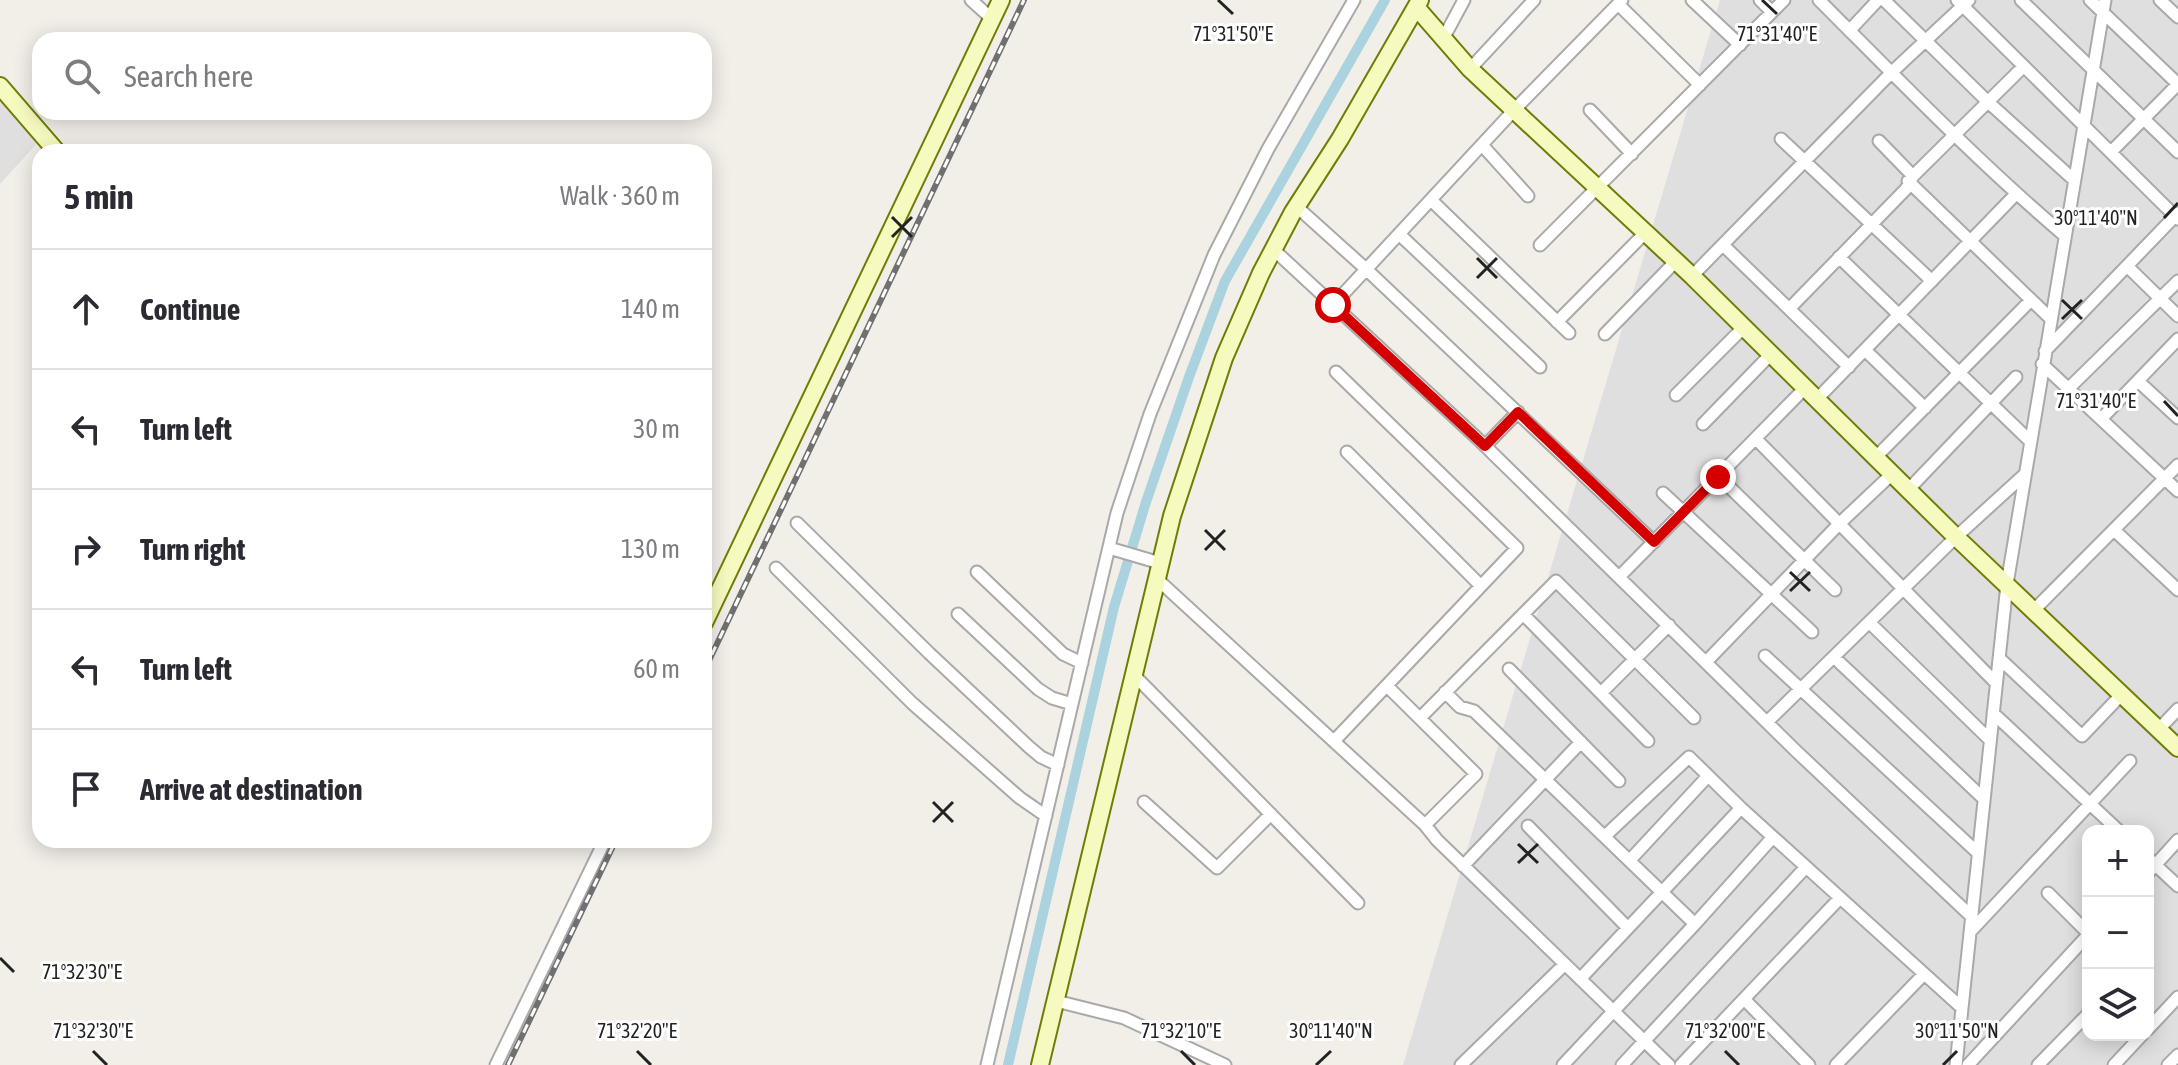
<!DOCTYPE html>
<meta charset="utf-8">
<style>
body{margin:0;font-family:"Asap Condensed",sans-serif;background:#f2f2f3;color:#2b2b33}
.controls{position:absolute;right:24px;bottom:24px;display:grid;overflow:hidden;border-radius:16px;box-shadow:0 4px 20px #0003}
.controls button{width:72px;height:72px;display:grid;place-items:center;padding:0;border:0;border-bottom:2px solid #e1e1e2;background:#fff;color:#2b2b33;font:40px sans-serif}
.stop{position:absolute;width:24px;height:24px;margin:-18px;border:6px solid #d40000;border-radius:50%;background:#fff}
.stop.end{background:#d40000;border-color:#fff;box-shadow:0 2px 8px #0008}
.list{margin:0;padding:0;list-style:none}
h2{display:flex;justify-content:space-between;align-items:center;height:104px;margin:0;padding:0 32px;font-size:34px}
h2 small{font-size:26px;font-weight:400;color:#7c7c81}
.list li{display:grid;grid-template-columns:52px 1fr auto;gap:24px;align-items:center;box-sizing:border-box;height:120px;padding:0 32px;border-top:2px solid #e1e1e2}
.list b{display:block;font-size:30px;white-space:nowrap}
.list em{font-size:26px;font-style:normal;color:#7c7c81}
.icon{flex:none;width:44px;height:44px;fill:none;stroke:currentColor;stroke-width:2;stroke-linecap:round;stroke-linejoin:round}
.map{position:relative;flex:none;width:2178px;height:1065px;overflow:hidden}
.search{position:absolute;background:#fff;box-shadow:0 4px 20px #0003;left:32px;top:32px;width:680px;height:88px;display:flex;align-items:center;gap:20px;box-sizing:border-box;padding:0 28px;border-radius:24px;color:#7c7c81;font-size:30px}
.panel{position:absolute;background:#fff;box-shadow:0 4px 20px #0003;left:32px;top:144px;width:680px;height:704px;border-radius:24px}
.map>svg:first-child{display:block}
</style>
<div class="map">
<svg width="2178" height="1065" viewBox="0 0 2178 1065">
<rect width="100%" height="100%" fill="#f2efe9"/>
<path fill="#e0dfdf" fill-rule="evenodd" d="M1720,0H2178V1065H1403ZM2088,831H2148V1035H2088Z
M0,85L43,137L0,184Z"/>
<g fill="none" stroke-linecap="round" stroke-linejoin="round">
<path stroke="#aad3df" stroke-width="10" d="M1008,1065L1114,607L1146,502L1189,377L1225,281L1385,0"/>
<defs>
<path id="street" d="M971,0L992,19
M1692,0L1740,45
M1760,0L1772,12
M1819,0C1899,80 1978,162 2064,235
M1884,0L1987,101L2074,180
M1957,0L2178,219
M2021,0L2178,152
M2090,0L2178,84L2111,152
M2160,0L2178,17
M1618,4L1700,85
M1850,30L1878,0
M1443,39L1464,0
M1470,69L1534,0
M1590,110L1632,154
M1781,139L1932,281
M1879,141L1913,176
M1482,145L1528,196
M1908,181L2050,318
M1431,200L1569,333
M1297,207L1367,270L1654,542
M1399,234L1540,367
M1540,245L1784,0
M1723,245L1849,367
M1274,250L1478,439L1795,750L1971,916
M1839,257L2030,441
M2127,266L2178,316
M1692,276L1892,72L1969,0
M1333,305L1515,109L1622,0
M1789,309L1906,189L1913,176L2024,66
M1557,322L1646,232
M1605,334L1676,261
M1866,351L1925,408
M2045,351L2178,213
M2042,364L2178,491
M2138,381L2178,418
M2069,388L2178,281
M1676,395L1744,327
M1818,398L2016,194
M2102,418L2178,339
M1703,424L1771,354
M1756,439L1996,683
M1485,446L1518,412
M1347,452L1481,586
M1875,458L2031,300
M1715,473L1835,590
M1908,490L2016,377
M1663,493L1812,632
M797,523L929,653L1029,747L1041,757L1058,765
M2114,530L2178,590
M1109,548L1160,563
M776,568L912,703L1020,798L1046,816
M977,572L1063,654L1082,663
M1619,577L1805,388
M1157,579L1425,825L1437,840L1669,1065
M2033,611L2178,465
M958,614L1038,689L1052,698L1072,704
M1523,614L1648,741
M1873,626L1990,740
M1765,656L1978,853
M1999,658L2082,736L2122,694
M1706,662L1840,523L1892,474
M1839,662L1984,799
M1509,669L1619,781
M1133,674L1358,903
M1387,686L1476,774L1425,825
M1445,692L1460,707L1474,711L1695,924L1563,1065
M1601,693L1669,625
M1993,713L2119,831
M1420,718L1556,581L1694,718
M1767,722L1956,537L2024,475
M2159,729L2178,709
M1334,741L1517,548L1336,372
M1144,802L1217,868L1271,814
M1741,808L1962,1008
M1528,826L1628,928
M2148,858L2178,886
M1630,860L1708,776
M1463,866L1581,742
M2148,873L2178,840
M2048,893L2088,933
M1695,924L1773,837
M1970,932L2130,761
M1580,979L1741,808L1689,757L1605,836
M1744,999L1809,1065
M1056,1001L1124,1018L1225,1065
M2148,1029L2178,997
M496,1065L605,840
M987,1065L1117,513L1150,414L1214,255L1268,149L1354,0
M1461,1065L1565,964
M1622,1065L1806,867
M1681,1065L1840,898
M1836,1065L1924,974
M1956,1065L2007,584L2105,0
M1968,1065L2088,935
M2038,1065L2088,1014
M2114,1065L2142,1035
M2168,1065L2178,1055"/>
<path id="secondary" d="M1416,7L1470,69L1692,276L1956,537L2178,748
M0,86L57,152
M704,623L1001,0
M1040,1065L1172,516L1224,358L1261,273L1293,212L1340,139L1420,0"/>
</defs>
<use href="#street" stroke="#a9a9a9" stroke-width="15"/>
<use href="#secondary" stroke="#707d05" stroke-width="20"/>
<use href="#street" stroke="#fff" stroke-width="11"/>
<use href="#secondary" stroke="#f7fabf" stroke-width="16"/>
<defs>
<path id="rail" d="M704,671L1024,0
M508,1065L616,840"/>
</defs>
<use href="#rail" stroke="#707070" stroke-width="6"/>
<use href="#rail" stroke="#fff" stroke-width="3" stroke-dasharray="9" stroke-linecap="butt"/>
</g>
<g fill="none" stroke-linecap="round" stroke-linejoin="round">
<path stroke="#d40000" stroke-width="10" d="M1333,305L1485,446L1518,412L1654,542L1718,477"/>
</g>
<path fill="none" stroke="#222" stroke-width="3" d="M1218,0L1233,14M1762,0L1777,14M892,217L912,237M2164,218L2178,203M892,237L912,217M1477,258L1497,278M1477,278L1497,258M2062,300L2082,319M2062,319L2082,300M2164,401L2178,416M1205,530L1225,550M1205,550L1225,530M1790,572L1810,591M1790,591L1810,572M933,802L953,822M933,822L953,802M1518,844L1538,863M1518,863L1538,844M0,958L14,972M93,1051L107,1065M637,1051L651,1065M1181,1051L1195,1065M1725,1051L1739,1065M1316,1065L1331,1051M1943,1065L1957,1051"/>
<g font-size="20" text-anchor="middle" fill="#222" stroke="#fff" stroke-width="6" stroke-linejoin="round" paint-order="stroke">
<text x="1233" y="41">71°31'50"E</text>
<text x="1777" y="41">71°31'40"E</text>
<text x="2096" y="225">30°11'40"N</text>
<text x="2096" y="408">71°31'40"E</text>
<text x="82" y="979">71°32'30"E</text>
<text x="1331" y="1038">30°11'40"N</text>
<text x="1957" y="1038">30°11'50"N</text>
<text x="93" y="1038">71°32'30"E</text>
<text x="637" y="1038">71°32'20"E</text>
<text x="1181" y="1038">71°32'10"E</text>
<text x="1725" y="1038">71°32'00"E</text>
</g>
</svg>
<div class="controls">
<button>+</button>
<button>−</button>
<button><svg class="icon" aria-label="layers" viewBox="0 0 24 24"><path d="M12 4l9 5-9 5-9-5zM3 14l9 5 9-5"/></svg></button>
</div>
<div class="stop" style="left:1333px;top:305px"></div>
<div class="stop end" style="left:1718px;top:477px"></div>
<div class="search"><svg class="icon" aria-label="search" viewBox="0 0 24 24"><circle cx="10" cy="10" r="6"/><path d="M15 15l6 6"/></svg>Search here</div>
<section class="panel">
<h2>5 min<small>Walk · 360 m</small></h2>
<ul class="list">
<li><svg class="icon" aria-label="ahead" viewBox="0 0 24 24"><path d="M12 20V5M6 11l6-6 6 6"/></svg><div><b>Continue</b></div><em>140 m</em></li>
<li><svg class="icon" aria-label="left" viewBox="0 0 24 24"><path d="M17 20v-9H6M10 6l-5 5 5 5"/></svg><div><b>Turn left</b></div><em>30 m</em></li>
<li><svg class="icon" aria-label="right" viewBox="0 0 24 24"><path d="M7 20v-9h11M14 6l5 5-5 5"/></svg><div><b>Turn right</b></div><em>130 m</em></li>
<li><svg class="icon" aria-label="left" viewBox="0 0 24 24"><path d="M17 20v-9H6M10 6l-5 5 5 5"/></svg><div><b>Turn left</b></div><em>60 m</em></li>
<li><svg class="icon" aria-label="arrive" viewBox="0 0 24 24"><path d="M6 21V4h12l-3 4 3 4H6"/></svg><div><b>Arrive at destination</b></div></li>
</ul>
</section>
</div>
